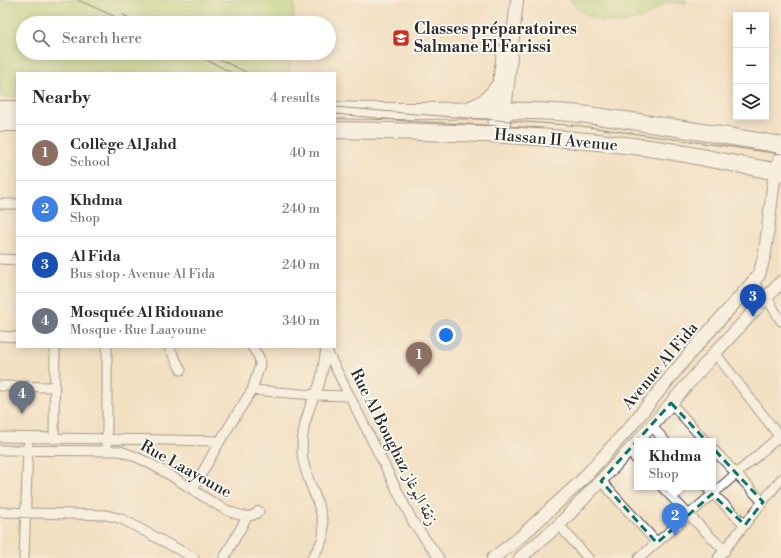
<!DOCTYPE html>
<meta charset="utf-8">
<style>
body{margin:0;font-family:"Libre Bodoni",Amiri,serif;background:#f2f2f3;color:#2b2b33}
.controls{position:absolute;right:12px;top:12px;display:grid;overflow:hidden;border-radius:0px;box-shadow:0 2px 10px #0003}
.controls button{width:36px;height:36px;display:grid;place-items:center;padding:0;border:0;border-bottom:1px solid #e1e1e2;background:#fff;color:#2b2b33;font:20px sans-serif}
.you{position:absolute;left:446px;top:335px;width:14px;height:14px;margin:-10px;border:3px solid #fff;border-radius:50%;background:#1a73e8;box-shadow:0 0 0 6px #1a73e833}
.badge{display:grid;place-items:center;width:26px;height:26px;border-radius:50%;background:#c8321e;color:#fff;font-size:13px;font-weight:700}
.pin{position:absolute;translate:-50% -33px;filter:drop-shadow(0 1px 2px #0008)}
.pin::after{content:'';position:absolute;top:21px;width:14px;height:12px;background:inherit;clip-path:polygon(0 0,100% 0,50% 100%)}
.popup{position:absolute;left:634px;top:438px;width:82px;height:52px;box-sizing:border-box;display:grid;place-content:center;border-radius:0px;background:#fff;filter:drop-shadow(0 1px 3px #0005);font-size:13px;white-space:nowrap;color:#7c7c81}
.popup b{font-size:15px;color:#2b2b33}
.popup::after{content:'';position:absolute;left:50%;top:100%;margin-left:-8px;border:8px solid transparent;border-top-color:#fff}
.list{margin:0;padding:0;list-style:none}
h2{display:flex;justify-content:space-between;align-items:center;height:52px;margin:0;padding:0 16px;font-size:17px}
h2 small{font-size:13px;font-weight:400;color:#7c7c81}
.list li{display:grid;grid-template-columns:26px 1fr auto;gap:12px;align-items:center;box-sizing:border-box;height:56px;padding:0 16px;border-top:1px solid #e1e1e2}
.list b{display:block;font-size:15px;white-space:nowrap}
.list p{margin:0;font-size:13px;white-space:nowrap;color:#7c7c81}
.list em{font-size:13px;font-style:normal;color:#7c7c81}
.icon{flex:none;width:22px;height:22px;fill:none;stroke:currentColor;stroke-width:2;stroke-linecap:round;stroke-linejoin:round}
.map{position:relative;flex:none;width:781px;height:558px;overflow:hidden}
.search{position:absolute;background:#fff;box-shadow:0 2px 10px #0003;left:16px;top:16px;width:320px;height:44px;display:flex;align-items:center;gap:10px;box-sizing:border-box;padding:0 14px;border-radius:22px;color:#7c7c81;font-size:15px}
.panel{position:absolute;background:#fff;box-shadow:0 2px 10px #0003;left:16px;top:72px;width:320px;height:276px;border-radius:0px}
.map>svg:first-child{display:block}
</style>
<div class="map">
<svg width="781" height="558" viewBox="0 0 781 558">
<rect width="100%" height="100%" fill="#fdfcf7"/>
<filter id="ink" filterUnits="userSpaceOnUse"><feTurbulence type="fractalNoise" baseFrequency=".025" numOctaves="2"/><feDisplacementMap in="SourceGraphic" scale="8" xChannelSelector="R" yChannelSelector="G"/><feConvolveMatrix kernelMatrix="1 2 1 2 8 2 1 2 1" color-interpolation-filters="sRGB"/></filter>
<filter id="wash" filterUnits="userSpaceOnUse"><feTurbulence type="fractalNoise" baseFrequency=".012" numOctaves="4" result="noise"/><feDisplacementMap in="SourceGraphic" scale="16" xChannelSelector="R" yChannelSelector="G"/><feGaussianBlur stdDeviation="0.9" result="paint"/><feColorMatrix in="noise" values="0 0 0 0 0 0 0 0 0 0 0 0 0 0 0 0 0 1.4 0 .05"/><feComposite in="paint" operator="in"/></filter>
<g filter="url(#wash)">
<rect width="100%" height="100%" fill="#f2e0c2"/>
<path fill="#b0d67f" stroke="#6e8055" d="M0,0H295L293,23H23V53H291L289,73H17V97L0,96Z
M570,0H687L685,4L667,2L643,18L621,23L602,21L580,11Z"/>
</g>
<g filter="url(#ink)">
<g fill="none" stroke-linecap="round" stroke-linejoin="round">
<defs>
<path id="street" d="M0,204H17
M0,259L17,260
M753,283L767,298L781,321
M0,336L17,337
M107,347V445
M169,347L181,370
M325,347L413,522L439,558
M715,353L779,436
M0,386L54,387
M252,390L314,395L350,396
M671,403L705,441
M651,425L665,441
M0,437L220,441
M54,439L55,347
M713,449L763,502
M0,450L120,451C149,460 176,479 201,495C214,503 230,514 245,516C251,517 255,515 259,511
M629,451L637,460
M601,481L657,543
M662,487L688,514L725,551
M706,487L745,525
M193,489L220,441L252,390L260,365L259,357L252,347
M0,512L106,515L122,519L194,558
M559,525L588,558
M24,558L28,445
M224,558L247,517
M312,558C315,552 320,547 322,540C330,514 303,480 302,452C302,440 304,424 308,413C311,402 317,392 320,382C323,371 324,359 326,349
M639,558L781,435
M718,558L781,479"/>
<path id="secondary" d="M494,135L495,116L503,51
M503,135L505,111L517,0
M638,441L715,353L781,282
M493,558L518,539L579,483L629,428L691,352L759,275L765,253L775,171L781,156
M520,558L559,525L637,442"/>
<path id="highway" d="M0,109H17
M470,109C484,105 492,97 499,86
M335,110C409,113 482,108 556,112C579,113 602,117 625,120C677,128 729,136 781,145
M0,123H17
M335,130C442,132 549,134 656,149C698,155 739,166 781,172"/>
</defs>
<use href="#street" stroke="#494642" stroke-width="11"/>
<use href="#secondary" stroke="#494642" stroke-width="14"/>
<use href="#highway" stroke="#494642" stroke-width="18"/>
<use href="#street" stroke="#fff" stroke-width="9"/>
<use href="#secondary" stroke="#fff" stroke-width="12"/>
<use href="#highway" stroke="#fff" stroke-width="16"/>
<path stroke="#2b2b2b" stroke-width="1" d="M78,0L129,23
M123,15L142,23
M194,53L232,73
M207,53L248,73
M335,107L440,116L581,126L781,154
M335,114L406,121L543,128"/>
</g>
</g>
<path d="M0 0H781V558H0ZM671,403L763,502L745,525L712,494L657,543L601,481Z" fill="#f2e0c2" fill-opacity=".55" fill-rule="evenodd"/>
<path fill="none" stroke="#0f766e" stroke-width="3" stroke-dasharray="8 5" stroke-linejoin="round" d="M671,403L763,502L745,525L712,494L657,543L601,481Z"/>
<defs>
<symbol id="school-square" viewBox="-11 -11 22 22"><rect x="-9" y="-9" width="18" height="18" rx="4" fill="#c8321e" stroke="#fdfcf7"/><path d="M0-5L7-2L0 1L-7-2ZM-4 1L0 2.5L4 1V4Q0 6-4 4Z" fill="#fff"/></symbol>
</defs>
<g fill-rule="evenodd">
<use href="#school-square" x="391" y="28" width="20" height="20"/>
</g>
<g text-anchor="middle" dominant-baseline="central" stroke-width="3.5" stroke-linejoin="round" paint-order="stroke">
<g font-size="16" font-weight="bold" fill="#2b2b2b" stroke="#fdfcf7" text-anchor="start">
<text x="414" y="29">Classes préparatoires<tspan x="414" dy="18">Salmane El Farissi</tspan></text>
</g>
<g font-size="16" fill="#2b2b2b" stroke="#fdfcf7">
<text transform="translate(556 140) rotate(5)">Hassan II Avenue</text>
<text transform="translate(660 366) rotate(-50)">Avenue Al Fida</text>
<text transform="translate(394 447) rotate(63)">Rue Al Boughaz زنقة البوغاز</text>
<text transform="translate(186 469) rotate(29)">Rue Laayoune</text>
</g>
</g>
</svg>
<div class="controls">
<button>+</button>
<button>−</button>
<button><svg class="icon" aria-label="layers" viewBox="0 0 24 24"><path d="M12 4l9 5-9 5-9-5zM3 14l9 5 9-5"/></svg></button>
</div>
<div class="you"></div>
<div class="pin badge" style="left:419px;top:375px;background:#8d6e63">1</div>
<div class="pin badge" style="left:675px;top:536px;background:#3f7fe0">2</div>
<div class="popup"><b>Khdma</b>Shop</div>
<div class="pin badge" style="left:753px;top:317px;background:#1a4fb4">3</div>
<div class="pin badge" style="left:22px;top:414px;background:#6b7280">4</div>
<div class="search"><svg class="icon" aria-label="search" viewBox="0 0 24 24"><circle cx="10" cy="10" r="6"/><path d="M15 15l6 6"/></svg>Search here</div>
<section class="panel">
<h2>Nearby<small>4 results</small></h2>
<ul class="list">
<li><span class="badge" style="background:#8d6e63">1</span><div><b>Collège Al Jahd</b><p>School</p></div><em>40 m</em></li>
<li><span class="badge" style="background:#3f7fe0">2</span><div><b>Khdma</b><p>Shop</p></div><em>240 m</em></li>
<li><span class="badge" style="background:#1a4fb4">3</span><div><b>Al Fida</b><p>Bus stop · Avenue Al Fida</p></div><em>240 m</em></li>
<li><span class="badge" style="background:#6b7280">4</span><div><b>Mosquée Al Ridouane</b><p>Mosque · Rue Laayoune</p></div><em>340 m</em></li>
</ul>
</section>
</div>
